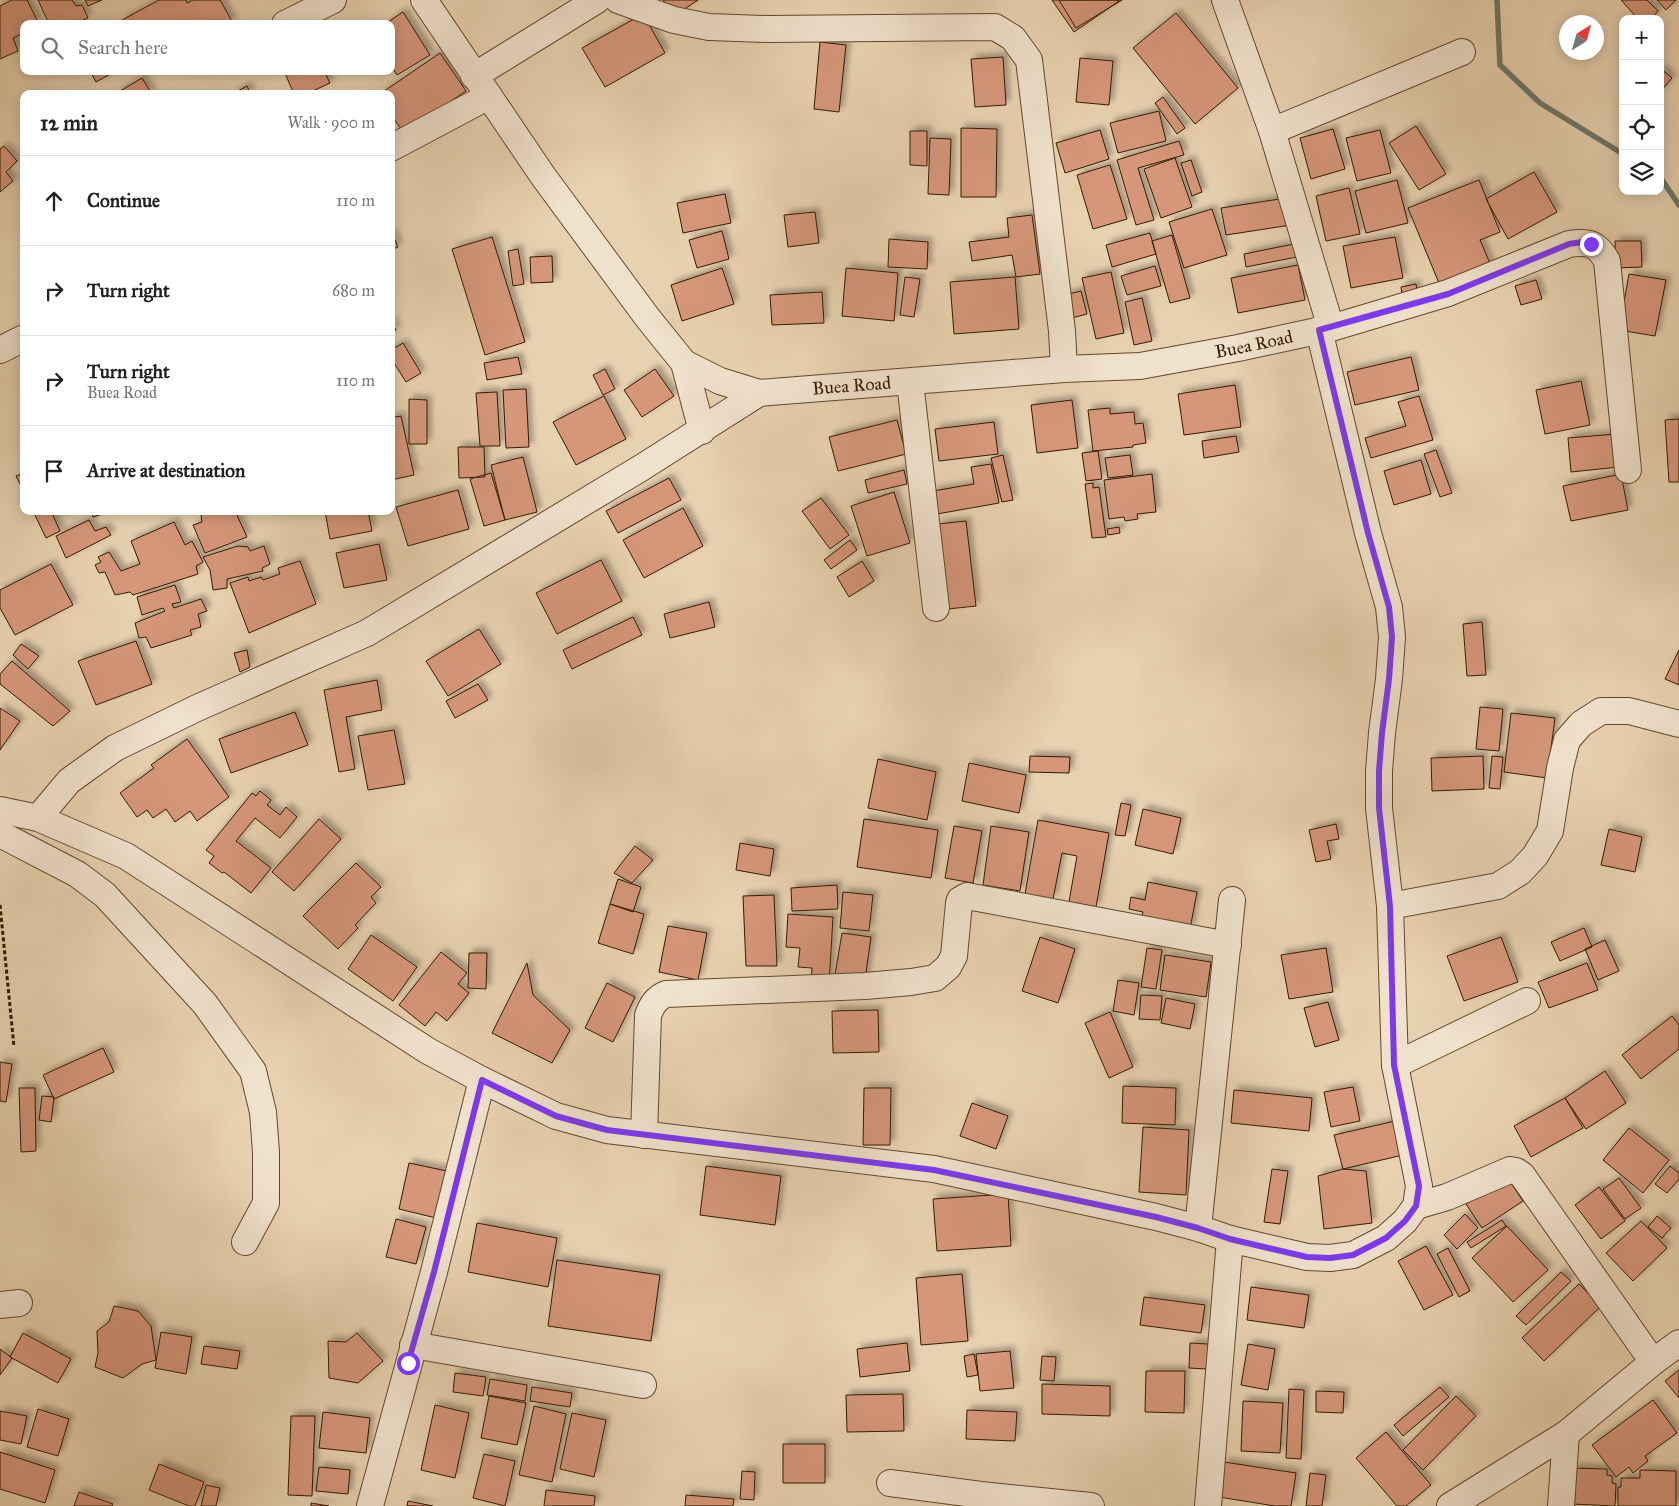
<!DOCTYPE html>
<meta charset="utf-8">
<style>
body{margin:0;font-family:"IM FELL Great Primer",serif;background:#f2f2f2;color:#222}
.controls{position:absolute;right:15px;top:15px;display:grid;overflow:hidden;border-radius:10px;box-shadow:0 2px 12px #0003}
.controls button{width:45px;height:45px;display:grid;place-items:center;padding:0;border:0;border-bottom:1px solid #e0e0e0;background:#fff;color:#222;font:25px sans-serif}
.compass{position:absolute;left:1559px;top:15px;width:45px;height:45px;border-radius:50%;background:#fff;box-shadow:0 2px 12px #0003;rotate:37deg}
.stop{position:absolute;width:15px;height:15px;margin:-11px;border:4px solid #7c3aed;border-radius:50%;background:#fff}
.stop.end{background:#7c3aed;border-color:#fff;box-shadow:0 1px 5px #0008}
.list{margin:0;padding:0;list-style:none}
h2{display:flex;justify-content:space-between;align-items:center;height:65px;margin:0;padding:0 20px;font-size:21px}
h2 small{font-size:16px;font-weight:400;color:#767676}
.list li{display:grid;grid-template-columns:32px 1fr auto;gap:15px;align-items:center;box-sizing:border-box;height:90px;padding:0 20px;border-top:1px solid #e0e0e0}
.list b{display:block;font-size:19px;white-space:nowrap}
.list p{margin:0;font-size:16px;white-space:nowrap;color:#767676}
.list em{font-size:16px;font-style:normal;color:#767676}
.icon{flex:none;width:28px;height:28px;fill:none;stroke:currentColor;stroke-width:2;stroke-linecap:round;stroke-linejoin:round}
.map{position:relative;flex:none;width:1679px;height:1506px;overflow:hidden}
.search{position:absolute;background:#fff;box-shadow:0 2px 12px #0003;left:20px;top:20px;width:375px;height:55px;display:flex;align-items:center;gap:12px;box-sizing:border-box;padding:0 18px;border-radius:10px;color:#767676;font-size:19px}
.panel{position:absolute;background:#fff;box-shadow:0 2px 12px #0003;left:20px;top:90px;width:375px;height:425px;border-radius:10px}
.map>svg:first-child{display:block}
</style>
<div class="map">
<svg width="1679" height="1506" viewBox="0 0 1679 1506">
<defs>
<filter id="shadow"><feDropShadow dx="4.5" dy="-4.5" stdDeviation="2.5" flood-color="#0004"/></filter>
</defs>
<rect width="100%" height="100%" fill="#e8d1b0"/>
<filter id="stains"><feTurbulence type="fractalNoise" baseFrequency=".004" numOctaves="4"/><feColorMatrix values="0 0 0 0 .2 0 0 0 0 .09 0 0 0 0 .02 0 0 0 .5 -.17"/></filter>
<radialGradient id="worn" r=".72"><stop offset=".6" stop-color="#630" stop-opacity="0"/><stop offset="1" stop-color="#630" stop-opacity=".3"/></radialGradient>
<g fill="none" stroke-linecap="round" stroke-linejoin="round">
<path stroke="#6f7867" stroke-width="5.5" d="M1497,0L1500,65L1540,103L1623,154
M1660,177L1679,205"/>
</g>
<path fill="#d5967a" stroke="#341a01" filter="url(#shadow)" d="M12,0H27L39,24H24V33L13,38L18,51L0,59V6Z
M38,0H72L76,6L82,5L88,18L74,24H49Z
M85,0H102L88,6Z
M159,0H186L187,3L193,0H220L233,23L124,24L122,20Z
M663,0H698L674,16Z
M1052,0H1118L1119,1L1074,32Z
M1059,0H1122L1076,28Z
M1621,0H1647L1658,11L1651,19H1638Z
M1657,0H1676L1666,10Z
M403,12L430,55L397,75L391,66V24H385Z
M1176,13L1238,88L1195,124L1133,48Z
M643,14L665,53L605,87L582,48Z
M820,42L846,45L839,112L814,109Z
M440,53L466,91L404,133L391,115V94H380Z
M1003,57L1006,105L975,107L971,59Z
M1080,58L1113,61L1109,105L1076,102Z
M1660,68L1672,78L1660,92Z
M90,71H116L96,82Z
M284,71H324L330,83L306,94H294Z
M142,78L152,94H115Z
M247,86L251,94H232Z
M1163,97L1185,128L1177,134L1155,103Z
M1159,111L1166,141L1118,153L1110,123Z
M1416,126L1446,174L1419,190L1389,143Z
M961,128L997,129L996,197H961Z
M1333,129L1345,169L1311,179L1300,138Z
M1100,130L1109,159L1065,173L1056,143Z
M1380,130L1391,173L1357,181L1346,138Z
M910,131H927V166L910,165Z
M930,138L951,139L949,195L928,194Z
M1179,141L1184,155L1138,168L1154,220L1136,225L1117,160Z
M4,146L17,161L6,172L13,181L0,192V149Z
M1175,158L1192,207L1161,218L1144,169Z
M1191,160L1202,192L1192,196L1181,163Z
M1110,165L1127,219L1093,229L1077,175Z
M1534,172L1557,212L1508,239L1486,199Z
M1397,180L1408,223L1366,233L1355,191Z
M1479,180L1500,232L1480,240L1492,268L1441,288L1408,208Z
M1349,188L1360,234L1326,241L1316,196Z
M725,194L731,223L683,233L677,203Z
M1286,198L1291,225L1226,235L1221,208Z
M1212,209L1227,255L1184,268L1169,222Z
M815,212L819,243L788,247L784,215Z
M1032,215L1040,274L1016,277L1012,255L972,261L969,242L1009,237L1007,218Z
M391,231L398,247L391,250Z
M722,231L729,259L697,268L689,240Z
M1150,233L1156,254L1112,267L1106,245Z
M1172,235L1190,298L1170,303L1152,241Z
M492,237L525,342L485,355L452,249Z
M1395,237L1403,278L1351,288L1343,246Z
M889,239L928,242L927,269L888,267Z
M1615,241H1641L1642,267L1615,268Z
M1294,244L1297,257L1246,267L1244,254Z
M518,249L524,284L513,286L508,251Z
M552,256L553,282L531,283L530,257Z
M1298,265L1305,300L1238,313L1231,278Z
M1155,266L1161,286L1127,295L1121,276Z
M722,268L734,304L682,321L671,285Z
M846,268L898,273L894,321L842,316Z
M1111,272L1124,333L1096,339L1082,278Z
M1629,274L1666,280L1655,336L1619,330Z
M905,277L920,279L914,317L900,315Z
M1015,277L1019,329L954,334L950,282Z
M1536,280L1542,299L1521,305L1515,286Z
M1416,284L1418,298L1403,301L1401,287Z
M1081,291L1087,314L1072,318L1065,295Z
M822,292L824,323L772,325L770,295Z
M1142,298L1152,341L1134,345L1125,302Z
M391,320L396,330L391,332Z
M403,343L421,373L406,382L391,358V350Z
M518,357L522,374L487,380L484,363Z
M1411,357L1419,390L1355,405L1347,372Z
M605,369L615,389L603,395L593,375Z
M655,369L674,396L642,417L624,390Z
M1581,381L1590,425L1545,434L1536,390Z
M1235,385L1241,427L1184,435L1178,394Z
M526,389L529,447L506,448L503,390Z
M497,392L500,446H480L476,393Z
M604,396L626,439L576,465L553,422Z
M1419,396L1433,440L1371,458L1365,438L1406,426L1398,402Z
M409,399L427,400V444H409Z
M1072,400L1078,448L1037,453L1031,405Z
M1110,408V414L1134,412L1135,424L1143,423L1146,443L1133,445V447L1093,451L1088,410Z
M401,416L414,475L391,480V418Z
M1679,419V482H1669L1665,420Z
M897,420L906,454L838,471L829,437Z
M994,422L998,454L939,461L935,429Z
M1616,434L1619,467L1571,472L1568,438Z
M1236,436L1239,452L1204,458L1202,441Z
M458,447H484L485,477L459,478Z
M1436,450L1452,493L1440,497L1424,454Z
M1098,451L1102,479L1086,481L1082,453Z
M1003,455L1013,500L1002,502L991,458Z
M1130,455L1133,475L1108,478L1105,458Z
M523,457L537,512L505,520L491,465Z
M1421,460L1431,494L1394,505L1384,471Z
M991,464L999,503L937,514L933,491L974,484L971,467Z
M904,470L907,484L868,493L865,480Z
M24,473V492L16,476Z
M491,473L505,520L484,526L470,479Z
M1152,474L1156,512L1137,514L1138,519L1125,521L1124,517L1109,519L1104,480Z
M1621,474L1628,510L1571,521L1563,486Z
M669,478L681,500L618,533L606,511Z
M1093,483V488L1099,487L1106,537L1092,538L1085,484Z
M458,490L469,529L408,546L396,507Z
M894,492L910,543L867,556L851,506Z
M821,498L849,535L830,549L802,511Z
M683,508L703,546L644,578L623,540Z
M33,511H51L60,531L46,538Z
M91,511H112L93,517Z
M213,511H235L247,537L205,553L193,525L202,522L201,515Z
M325,511H368L372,531L330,539Z
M89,520L95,531L106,527L111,535L66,558L56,536Z
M966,521L976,606L948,609L938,524Z
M174,522L185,545L192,541L203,562L196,566L198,574L133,595L130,592L115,595L105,572L99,573L95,565L101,562L98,557L109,552L121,571L140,564L131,541Z
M1119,527L1120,533L1108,535L1107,529Z
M850,540L857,550L831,569L824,560Z
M379,544L387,580L344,588L336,553Z
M238,546L248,547L250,551L264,546L270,564L262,568L263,571L227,579V588L213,590L210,570L203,557Z
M601,560L622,601L557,634L536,593Z
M300,561L316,604L249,633L230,583L248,577L249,581L261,577L263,580L280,574L278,568Z
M862,561L874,581L849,597L837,577Z
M51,564L73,605L15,635L0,608V590Z
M175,585L181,602L172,604L174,608L201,599L207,611L198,614L201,627L190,630L192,635L151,648L146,637L139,638L135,623L165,611L163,608L142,615L137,597Z
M709,602L715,627L670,638L664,614Z
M633,617L642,635L572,669L563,650Z
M1482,622L1486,675L1467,676L1463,624Z
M479,629L501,664L448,696L426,661Z
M136,641L152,684L96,705L78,661Z
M21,644L39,656L28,669L13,655Z
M247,650L250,667L240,672L234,653Z
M1679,650V685L1665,679Z
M12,661L70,711L53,726L0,684V674Z
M377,680L382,710L346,717L355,769L339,772L324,690Z
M478,684L488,700L455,718L446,701Z
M1480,707L1503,709L1499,751L1476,749Z
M0,708L20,721L0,750Z
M295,712L308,745L231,773L219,739Z
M1511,713L1555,718L1547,778L1504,772Z
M394,730L405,784L368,790L358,736Z
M187,739L229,797L197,821L190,811L175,822L166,809L153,818L147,810L137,817L120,793L154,768L151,765Z
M1030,756L1070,757L1069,773L1029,772Z
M1483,756L1484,789L1432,791L1431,758Z
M1492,756L1503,757L1500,789L1489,788Z
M878,759L936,772L927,820L868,808Z
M969,763L1026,775L1019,813L962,801Z
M260,791L271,800L267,805L280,815L286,807L297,817L280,838L255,818L236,841L271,868L251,893L224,872L222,873L209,863L214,856L206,850L252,793L256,796Z
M1121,803L1131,805L1125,836L1115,835Z
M1143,809L1181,818L1173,854L1135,845Z
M319,819L341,839L294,891L272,872Z
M864,819L938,830L931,878L857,867Z
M1038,820L1109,833L1096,907L1069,902L1077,856L1062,853L1053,899L1025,894Z
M1336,824L1339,839L1327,841L1331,859L1316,862L1309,830Z
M954,826L982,831L973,883L945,878Z
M991,826L1029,832L1020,891L983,885Z
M1609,829L1642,837L1635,872L1601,865Z
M740,843L774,849L770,876L736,870Z
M635,846L653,860L632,883L614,873Z
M356,863L381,887L371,897L376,903L355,925L358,928L338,949L303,916Z
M618,879L641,887L633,912L610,904Z
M1148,882L1197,892L1190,929L1141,919L1143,912L1129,909L1131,897L1145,900Z
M837,885L838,909L792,911L791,888Z
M843,892L873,895L869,931L840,928Z
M774,895L777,966H746L743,896Z
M610,904L644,914L633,954L598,943Z
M788,914L833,917L829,984L811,983L812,968L798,967L800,948L786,947Z
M668,926L707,933L698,980L659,972Z
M1584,928L1592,947L1560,961L1551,942Z
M842,933L871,937L865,980L835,975Z
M371,935L417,967L393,1001L348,969Z
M1040,937L1075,949L1058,1003L1022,991Z
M1501,937L1518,982L1464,1001L1447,956Z
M1605,940L1619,971L1598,980L1585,949Z
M1147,948L1162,950L1156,989L1141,987Z
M1326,948L1333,992L1289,999L1281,955Z
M441,952L467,973L458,984L469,993L447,1021L436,1012L425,1026L399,1005Z
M469,953H487L486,989L468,988Z
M1165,955L1211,962L1206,997L1160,990Z
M527,963L533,995L570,1030L552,1063L492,1033Z
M1587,963L1598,990L1549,1008L1538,982Z
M1118,980L1139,983L1134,1015L1113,1011Z
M607,983L635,997L613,1042L585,1028Z
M1141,995L1162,996L1160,1020L1139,1019Z
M1166,998L1195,1004L1190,1029L1161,1023Z
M1328,1002L1339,1040L1315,1047L1304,1008Z
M878,1010L879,1052L833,1053L832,1011Z
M1110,1012L1133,1067L1109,1078L1085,1023Z
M1672,1016L1679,1025V1049L1641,1079L1622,1055Z
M103,1048L114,1072L54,1099L43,1075Z
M0,1062L12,1064L6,1102L0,1101Z
M1605,1071L1626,1103L1586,1129L1565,1098Z
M1123,1086L1176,1088L1175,1125L1122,1123Z
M1353,1087L1360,1121L1331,1127L1324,1092Z
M19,1088H35L36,1151L21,1152Z
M864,1088H891L890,1145H863Z
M1234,1090L1312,1098L1309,1131L1231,1123Z
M42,1096L54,1097L51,1122L39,1120Z
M1565,1098L1583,1128L1531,1157L1514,1126Z
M972,1103L1008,1116L996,1149L960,1136Z
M1395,1121L1403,1155L1343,1169L1334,1135Z
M1143,1127L1189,1130L1186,1195L1139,1192Z
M1629,1128L1669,1160L1643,1193L1603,1160Z
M409,1163L447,1171L436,1218L399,1209Z
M706,1166L781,1176L775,1225L700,1215Z
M1670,1166L1679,1173V1179L1667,1193L1655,1184Z
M1272,1169L1288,1171L1280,1224L1264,1222Z
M1343,1169L1366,1171L1372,1223L1324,1229L1318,1176Z
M1507,1177L1523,1201L1482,1228L1466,1204Z
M1619,1178L1641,1208L1625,1219L1603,1189Z
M1599,1187L1625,1221L1601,1239L1575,1205Z
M1008,1194L1011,1246L937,1251L933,1199Z
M1465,1214L1478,1228L1457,1249L1444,1235Z
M1657,1216L1671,1228L1662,1238L1648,1227Z
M396,1219L426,1227L416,1264L386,1257Z
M1502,1220L1506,1226L1471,1248L1467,1242Z
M1641,1221L1667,1248L1633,1281L1606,1253Z
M477,1223L557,1238L548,1287L468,1272Z
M1507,1226L1548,1270L1513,1302L1472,1258Z
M1426,1246L1453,1295L1424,1310L1398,1261Z
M1448,1248L1470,1291L1459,1297L1437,1254Z
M557,1260L660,1275L651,1341L548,1326Z
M1561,1272L1571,1281L1526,1325L1516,1316Z
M962,1274L968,1341L921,1345L916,1278Z
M1579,1284L1601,1306L1544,1361L1522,1338Z
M1251,1287L1309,1295L1304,1328L1247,1320Z
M1144,1297L1205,1305L1201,1333L1140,1325Z
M114,1306L138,1311L151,1326L156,1360L142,1364L123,1378L95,1367L98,1353L97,1331L109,1322Z
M161,1332L192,1337L186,1374L155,1368Z
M23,1333L71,1359L58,1383L10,1357Z
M357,1333L383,1361L358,1383L329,1378L328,1341L346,1342Z
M907,1343L910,1371L860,1377L857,1349Z
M1190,1343L1208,1344L1207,1369L1189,1368Z
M1248,1344L1275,1349L1268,1390L1241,1385Z
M204,1346L240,1351L237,1369L201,1364Z
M0,1349L12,1358L0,1375Z
M1010,1351L1014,1388L980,1391L976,1354Z
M974,1354L978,1375L967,1377L964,1356Z
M1042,1356L1056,1357L1054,1381L1040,1380Z
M1679,1370V1398L1665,1381Z
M1146,1371H1185L1184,1413L1145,1412Z
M455,1373L486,1377L483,1396L453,1392Z
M490,1379L527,1385L525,1401L487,1395Z
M1042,1384L1110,1386V1416L1042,1414Z
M532,1387L572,1393L570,1407L530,1401Z
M1440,1387L1449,1397L1403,1436L1394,1425Z
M1289,1389L1304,1390L1301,1459L1286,1458Z
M1316,1391L1344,1392L1343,1413L1316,1412Z
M903,1394L904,1431L847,1432L846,1395Z
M489,1396L526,1403L517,1445L481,1438Z
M1456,1396L1476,1416L1423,1470L1403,1450Z
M1653,1400L1677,1433L1645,1456L1648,1461L1633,1473L1629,1467L1616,1477L1592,1445Z
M1243,1401L1283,1403L1280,1453L1241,1451Z
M435,1405L469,1413L455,1478L421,1470Z
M534,1406L566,1414L552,1482L519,1475Z
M38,1409L69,1419L58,1456L27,1447Z
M967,1410L1017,1412L1015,1441L966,1439Z
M0,1411L27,1416L21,1444L0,1440Z
M323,1412L370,1418L366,1453L319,1448Z
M572,1413L606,1420L594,1477L560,1469Z
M291,1416H315L312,1496L288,1495Z
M1386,1432L1431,1485L1406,1506H1397L1356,1458Z
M783,1444H825V1483H783Z
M0,1452L55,1470L45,1503L0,1489Z
M484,1454L515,1461L505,1506L473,1498Z
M1224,1462L1296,1473L1291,1506H1275L1219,1497Z
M159,1464L204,1482L195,1506H189L149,1490Z
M319,1467L350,1470L348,1494L316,1491Z
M1573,1468L1607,1469V1475L1612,1476V1483L1616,1484L1615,1506L1571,1504Z
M1640,1470L1676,1471V1506H1618V1487H1621V1478H1640Z
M742,1471L755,1472L754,1500L740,1499Z
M1310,1473L1326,1475L1322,1506H1306Z
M206,1485L220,1488L216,1506H201Z
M546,1490L595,1496L594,1506H544Z
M79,1492L113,1504L112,1506H74Z
M686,1495L734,1499L733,1506H685Z
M408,1501L433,1506H407Z
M311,1503L329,1506H311Z"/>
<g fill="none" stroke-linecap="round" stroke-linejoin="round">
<defs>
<g id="minor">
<path d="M424,0L543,176L647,317L684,363L702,431"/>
<path d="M618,0L674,20L709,27L767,29L995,27L1013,38L1029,60L1062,331L1064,369"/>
<path d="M1225,0L1272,131L1331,328"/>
<path d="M285,24L333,0"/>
<path d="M474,76L597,0"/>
<path d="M1272,131L1462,52"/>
<path d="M391,148L489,96"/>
<path d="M0,350L24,338"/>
<path id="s1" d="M684,363L720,381L759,393L1064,369L1140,366L1238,348L1331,328L1448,293L1569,244C1589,241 1597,243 1607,261L1628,470"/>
<path d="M910,382L936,608"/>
<path d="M0,810L38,818L126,856L428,1051L482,1080L556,1116L607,1130L934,1169L1156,1217L1198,1228L1230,1239L1307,1257L1330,1258L1353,1255L1386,1238L1405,1221L1416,1206L1419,1186L1395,1065L1390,906L1379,808V771L1382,733L1389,679L1392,637L1389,607L1368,533L1319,330"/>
<path d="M38,818L69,781L115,748L197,708L367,633L641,468L759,393"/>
<path d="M0,834L77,874L105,895L205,1004L253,1071L263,1112L266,1152V1203L245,1242"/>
<path d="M1390,906L1498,886L1520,872L1535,856L1550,831L1560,768L1567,740L1581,724L1601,711H1629L1679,724"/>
<path d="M1395,1065L1527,1001"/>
<path d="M644,1135L648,1015C652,1005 656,998 666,994L865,986L911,982L935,978L948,967L954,956L959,903L960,900L967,896L1228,945"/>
<path d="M1416,1206L1447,1197L1510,1170L1516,1171L1522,1175L1653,1362"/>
<path d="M1198,1228L1232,900"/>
<path d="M0,1305L19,1303"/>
<path d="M413,1345L643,1385"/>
<path d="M890,1483L981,1495L1091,1506"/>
<path d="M370,1506L434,1272L482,1080"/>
<path d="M1208,1506L1230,1239"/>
<path d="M1450,1506L1566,1434L1653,1362L1679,1343"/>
<path d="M1561,1506L1566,1434"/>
</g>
</defs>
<use href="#minor" stroke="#61482d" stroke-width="28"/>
<path stroke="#341a01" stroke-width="3" stroke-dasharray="4 2.5" stroke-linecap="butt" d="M0,905L14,1047"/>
<use href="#minor" stroke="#f0e1cc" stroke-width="26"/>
</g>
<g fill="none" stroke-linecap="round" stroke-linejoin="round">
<path stroke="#7c3aed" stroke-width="6" d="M408,1363L434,1272L482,1080L556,1116L607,1130L934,1170L1156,1217L1198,1228L1230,1239L1307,1257L1330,1258L1353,1255L1386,1238L1405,1221L1416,1206L1419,1186L1394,1065L1390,906L1379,808V771L1382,733L1389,679L1392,637L1389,607L1368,533L1319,330L1448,294L1569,244L1582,242L1591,244"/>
</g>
<g text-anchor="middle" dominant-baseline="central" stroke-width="4" stroke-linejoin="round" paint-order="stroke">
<g font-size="18" fill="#341a01" stroke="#f0e1cc">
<text stroke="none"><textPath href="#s1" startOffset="579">Buea Road</textPath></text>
<text stroke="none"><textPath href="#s1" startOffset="174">Buea Road</textPath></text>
</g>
</g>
<rect width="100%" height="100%" filter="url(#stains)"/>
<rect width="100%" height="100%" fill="url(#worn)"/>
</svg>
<div class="controls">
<button>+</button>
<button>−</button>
<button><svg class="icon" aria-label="locate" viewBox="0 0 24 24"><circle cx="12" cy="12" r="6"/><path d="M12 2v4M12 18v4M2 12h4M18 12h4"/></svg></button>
<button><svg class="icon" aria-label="layers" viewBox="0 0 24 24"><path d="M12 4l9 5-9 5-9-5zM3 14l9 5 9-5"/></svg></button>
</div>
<svg class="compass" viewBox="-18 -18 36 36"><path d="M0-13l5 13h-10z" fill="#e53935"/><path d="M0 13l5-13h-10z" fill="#767676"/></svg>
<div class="stop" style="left:408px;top:1363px"></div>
<div class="stop end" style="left:1591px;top:244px"></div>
<div class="search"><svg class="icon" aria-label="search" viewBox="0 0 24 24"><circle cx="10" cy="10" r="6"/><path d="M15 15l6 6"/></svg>Search here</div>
<section class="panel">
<h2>12 min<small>Walk · 900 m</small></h2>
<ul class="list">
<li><svg class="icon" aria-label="ahead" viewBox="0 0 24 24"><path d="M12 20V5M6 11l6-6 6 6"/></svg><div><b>Continue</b></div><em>110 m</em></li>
<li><svg class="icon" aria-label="right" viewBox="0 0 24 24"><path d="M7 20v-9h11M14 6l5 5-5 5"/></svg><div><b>Turn right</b></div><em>680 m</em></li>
<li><svg class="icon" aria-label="right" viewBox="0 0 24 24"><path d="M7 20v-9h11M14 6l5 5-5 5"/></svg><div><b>Turn right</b><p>Buea Road</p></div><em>110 m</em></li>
<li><svg class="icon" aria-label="arrive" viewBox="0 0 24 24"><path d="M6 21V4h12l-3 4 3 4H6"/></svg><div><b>Arrive at destination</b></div></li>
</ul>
</section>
</div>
